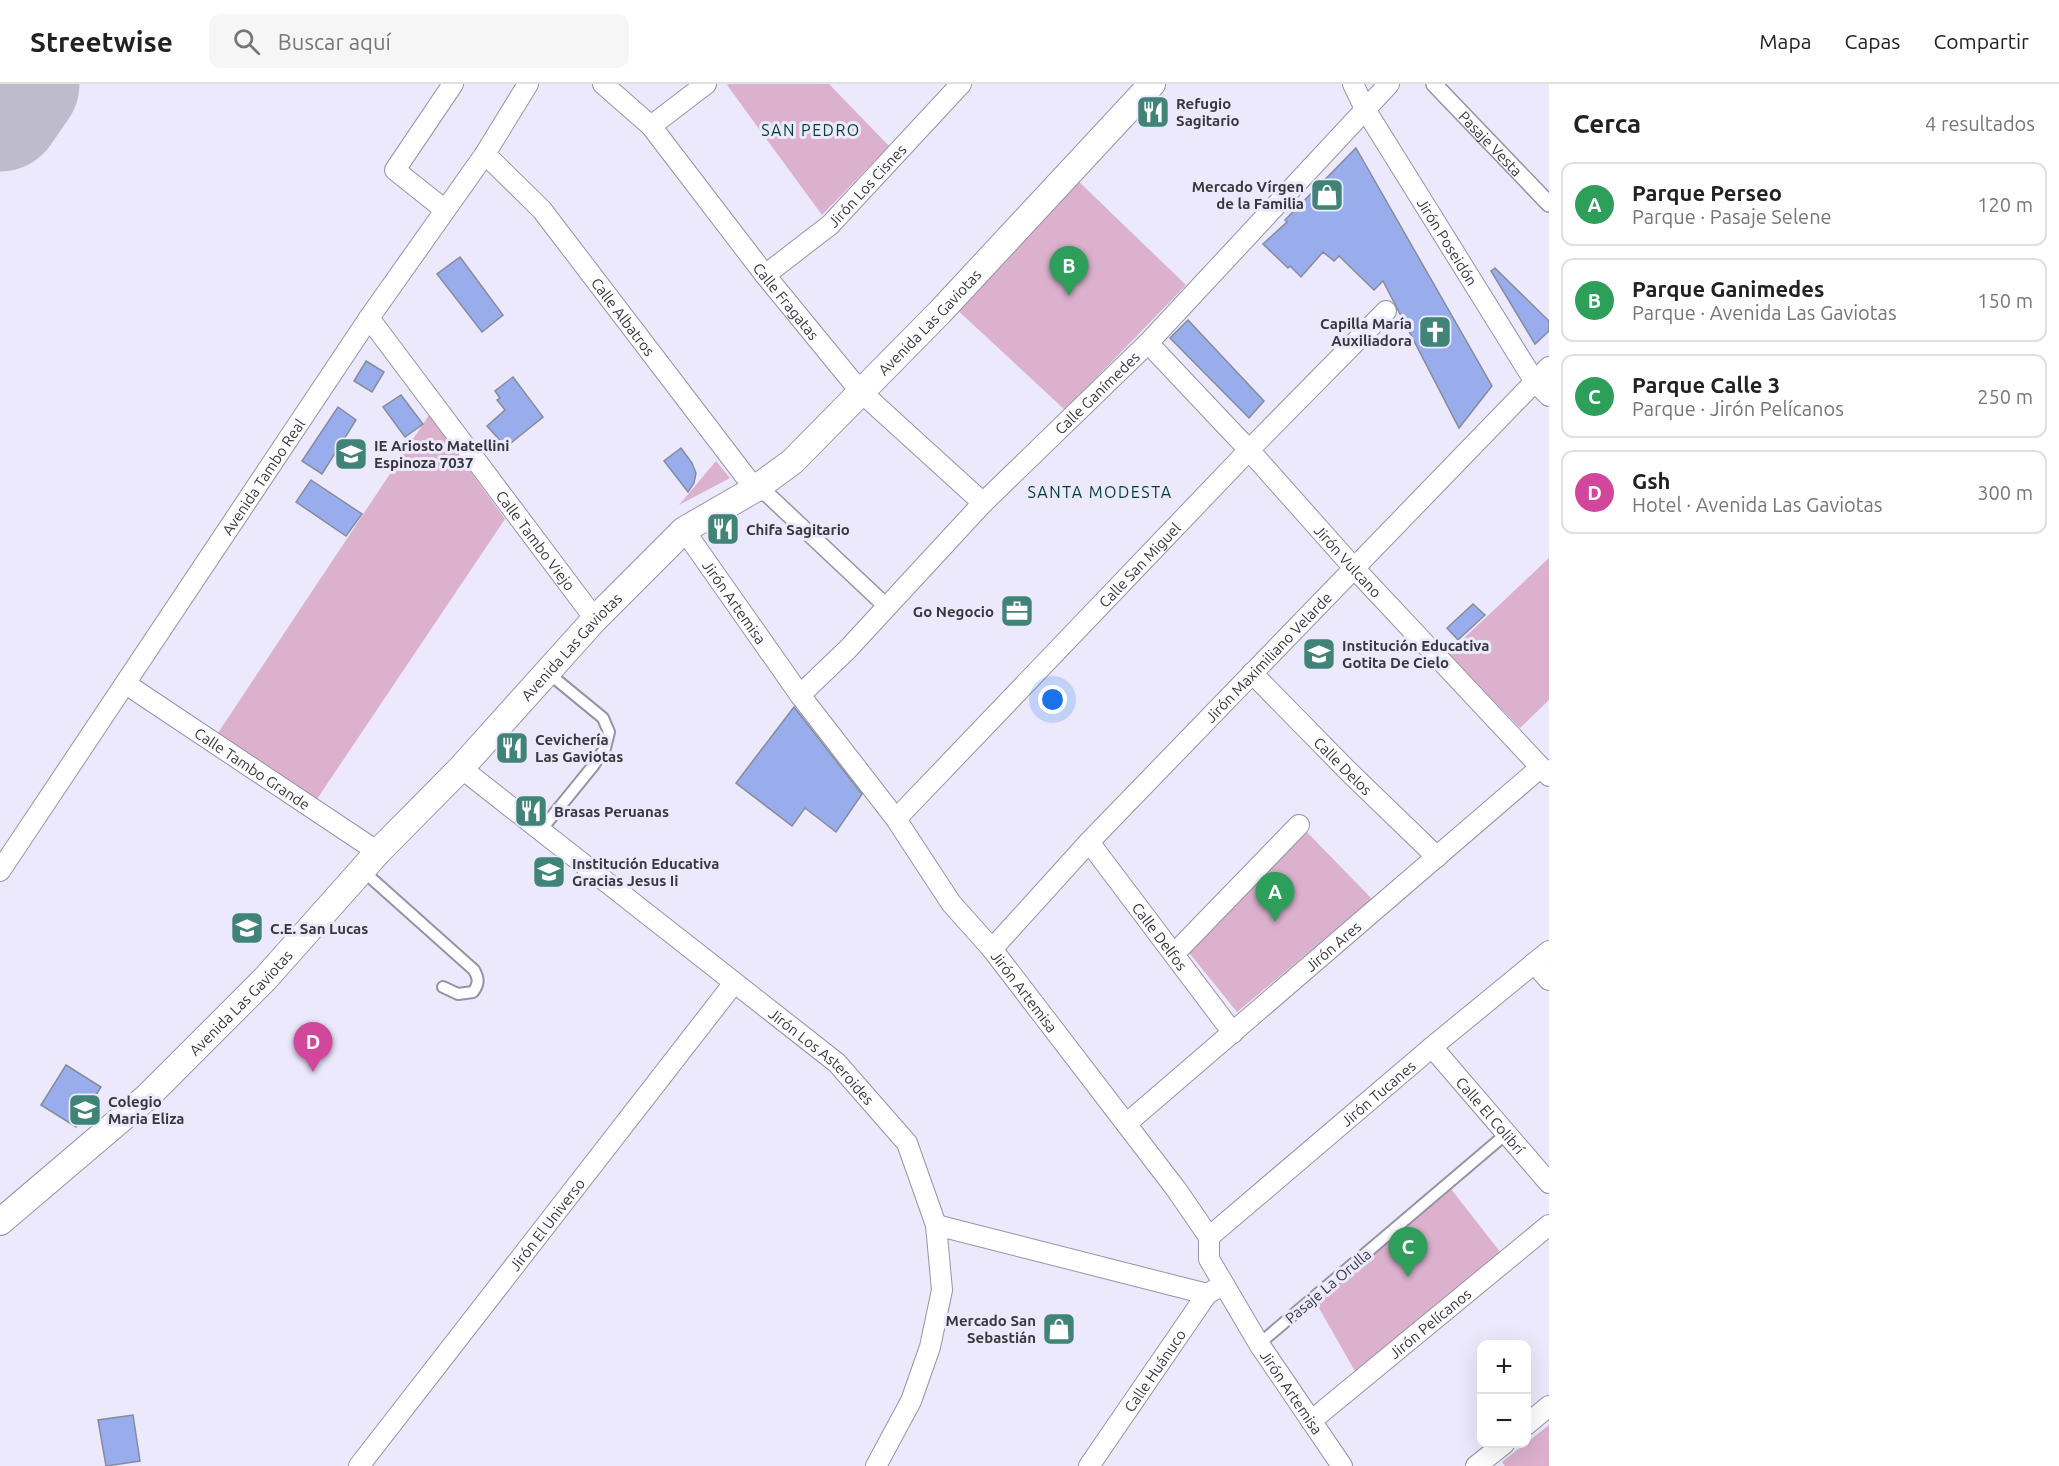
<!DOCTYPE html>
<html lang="es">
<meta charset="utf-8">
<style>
body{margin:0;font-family:Ubuntu,sans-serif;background:#f6f6f6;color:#222}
.controls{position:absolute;right:18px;bottom:18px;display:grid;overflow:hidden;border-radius:12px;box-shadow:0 6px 24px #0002}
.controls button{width:54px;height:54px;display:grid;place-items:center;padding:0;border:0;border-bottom:2px solid #e0e0e0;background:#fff;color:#222;font:30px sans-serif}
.you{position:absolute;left:1053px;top:616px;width:21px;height:21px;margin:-15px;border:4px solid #fff;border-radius:50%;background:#1a73e8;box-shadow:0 0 0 9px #1a73e833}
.badge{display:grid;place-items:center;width:39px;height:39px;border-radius:50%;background:#db2777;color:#fff;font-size:20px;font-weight:700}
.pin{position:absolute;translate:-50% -50px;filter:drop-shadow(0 2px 3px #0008)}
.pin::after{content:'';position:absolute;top:32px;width:21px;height:18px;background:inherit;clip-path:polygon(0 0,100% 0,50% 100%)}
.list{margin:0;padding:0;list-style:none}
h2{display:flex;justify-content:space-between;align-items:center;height:78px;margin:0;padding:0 24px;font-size:26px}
h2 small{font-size:20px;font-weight:400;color:#767676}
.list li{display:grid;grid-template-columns:39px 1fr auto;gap:18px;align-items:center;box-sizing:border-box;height:84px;margin:0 12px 12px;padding:0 12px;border:2px solid #e0e0e0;border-radius:12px}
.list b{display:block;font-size:22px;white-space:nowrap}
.list p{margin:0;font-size:20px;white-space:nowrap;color:#767676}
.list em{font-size:20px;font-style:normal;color:#767676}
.icon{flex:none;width:33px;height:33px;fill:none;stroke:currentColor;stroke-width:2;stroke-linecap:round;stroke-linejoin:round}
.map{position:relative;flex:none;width:1549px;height:1382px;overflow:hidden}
header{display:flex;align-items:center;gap:36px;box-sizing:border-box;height:84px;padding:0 30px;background:#fff;border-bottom:2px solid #e0e0e0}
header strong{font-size:28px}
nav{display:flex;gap:33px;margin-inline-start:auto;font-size:21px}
.search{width:420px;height:54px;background:#f6f6f6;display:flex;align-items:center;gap:15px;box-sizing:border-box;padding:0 21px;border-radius:12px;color:#767676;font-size:22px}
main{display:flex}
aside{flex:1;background:#fff}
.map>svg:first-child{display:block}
</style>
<header>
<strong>Streetwise</strong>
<div class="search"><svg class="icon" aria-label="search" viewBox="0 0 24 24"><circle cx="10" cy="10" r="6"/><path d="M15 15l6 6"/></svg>Buscar aquí</div>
<nav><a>Mapa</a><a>Capas</a><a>Compartir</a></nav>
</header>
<main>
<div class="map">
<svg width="1549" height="1382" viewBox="0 0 1549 1382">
<rect width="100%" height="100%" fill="#ece9fc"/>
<path fill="#dcb1ce" d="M729,0H829L889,62L822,131L727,1Z
M1073,92L1186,201L1065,326L953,222Z
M429,331L505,435L315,718L216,652Z
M716,377L730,394L679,421Z
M1549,474V616L1520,644L1447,570Z
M1301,742L1372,815L1237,928L1182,860Z
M1451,1105L1501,1169L1356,1289L1315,1217Z
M1549,1341V1382H1505L1502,1378Z"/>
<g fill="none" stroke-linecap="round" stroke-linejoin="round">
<path stroke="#bebccc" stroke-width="123" d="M0,26L18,0"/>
</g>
<path fill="#99adec" stroke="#858b9c" stroke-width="1.5" d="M1356,64L1492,302L1459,344L1383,197L1374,206L1339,172L1334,177L1323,168L1301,193L1290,182L1288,184L1263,160L1287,138L1285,136Z
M460,173L503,231L482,248L437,190Z
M1495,184L1549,237V247L1535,260L1491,187Z
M1188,236L1264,317L1249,334L1170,254Z
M366,277L384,288L372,308L354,297Z
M513,293L543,333L506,363L487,342L505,326L497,316L500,314L495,307Z
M401,311L423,340L405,353L383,323Z
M338,323L356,336L322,390L302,377Z
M681,364L692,379L696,389L694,399L688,408L664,377Z
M311,396L362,430L346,452L296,418Z
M1473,520L1485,531L1458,556L1447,544Z
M794,623L862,710L836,748L805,724L792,742L736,699Z
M66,981L101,1003L76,1043L41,1021Z
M133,1331L140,1377L106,1382L98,1336Z"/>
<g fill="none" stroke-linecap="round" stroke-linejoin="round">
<defs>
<path id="service" d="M541,746L593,682L605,664L609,648L603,634L547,588
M362,786L474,886C479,895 479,900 473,908L458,910L443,903
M1259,1260L1506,1050"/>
<g id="pedestrian">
<path id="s1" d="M1434,0L1549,120"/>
<path d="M755,405L768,411L887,523"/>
</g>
<g id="minor">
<path id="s2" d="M603,0L651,42L765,191L860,307L983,419"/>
<path id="s3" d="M1353,0L1365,25L1535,298L1549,312"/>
<path d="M651,42L706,0"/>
<path id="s4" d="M485,70L542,126L755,405"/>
<path d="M445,126L395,86L453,0"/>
<path id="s5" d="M765,191L830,141L961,0"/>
<path id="s6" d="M369,234L595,535"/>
<path id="s7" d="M1148,259L1249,366L1354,484L1549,692"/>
<path id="s8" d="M684,446L800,611L896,735L951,819L992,865L1176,1105L1209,1153V1175L1259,1260L1342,1382"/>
<path id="s9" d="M1252,589L1348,687L1437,773"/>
<path id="s10" d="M126,600L378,768"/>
<path id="s11" d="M800,611L847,566L983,419L1148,259L1389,0"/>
<path id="s12" d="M461,684L837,979L907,1059L936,1141L942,1206L930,1263L911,1317L876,1382"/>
<path id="s13" d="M896,735L1249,366L1386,227"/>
<path id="s14" d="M1089,758L1233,949"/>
<path id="s15" d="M0,787L369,234L485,70L528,0"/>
<path id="s16" d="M992,865L1089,758L1549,283"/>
<path d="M1174,870L1299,741"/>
<path d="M1534,879L1549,896"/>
<path id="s17" d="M1432,963L1549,1099"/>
<path id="s18" d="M1126,1040L1541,683"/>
<path d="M936,1141L1207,1210"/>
<path id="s19" d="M1209,1153L1432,963L1549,867"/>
<path id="s20" d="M1311,1337L1549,1141"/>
<path d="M1526,1341L1549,1322"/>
<path id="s21" d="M359,1382L734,899"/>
<path id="s22" d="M1089,1382L1207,1210L1216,1205"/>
<path d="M1476,1382L1504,1360"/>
</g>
<g id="tertiary">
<path id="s23" d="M0,1138L147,1013L265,895L378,768L461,684L595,535L684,446L755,405L792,378L940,228L1152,0"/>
</g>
</defs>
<use href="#service" stroke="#9693a5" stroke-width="14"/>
<use href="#pedestrian" stroke="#9693a5" stroke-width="18"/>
<use href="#minor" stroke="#9693a5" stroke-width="22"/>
<use href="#tertiary" stroke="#9693a5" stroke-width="28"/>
<use href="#service" stroke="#fff" stroke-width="10"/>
<use href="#pedestrian" stroke="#fff" stroke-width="15"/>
<use href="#minor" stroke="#fff" stroke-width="20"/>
<use href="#tertiary" stroke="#fff" stroke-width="26"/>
</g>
<defs>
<symbol id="restaurant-square" viewBox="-11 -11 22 22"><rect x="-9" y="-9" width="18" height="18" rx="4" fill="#408377" stroke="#ece9fc"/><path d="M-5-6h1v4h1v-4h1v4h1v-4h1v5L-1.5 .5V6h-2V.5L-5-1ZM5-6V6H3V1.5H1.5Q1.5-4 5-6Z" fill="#fff"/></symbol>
<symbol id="shop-square" viewBox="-11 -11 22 22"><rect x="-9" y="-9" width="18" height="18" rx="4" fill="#408377" stroke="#ece9fc"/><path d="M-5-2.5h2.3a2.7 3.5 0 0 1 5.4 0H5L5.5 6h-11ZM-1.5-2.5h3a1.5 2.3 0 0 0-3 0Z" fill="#fff"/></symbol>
<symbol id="church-square" viewBox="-11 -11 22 22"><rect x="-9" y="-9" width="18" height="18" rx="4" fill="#408377" stroke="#ece9fc"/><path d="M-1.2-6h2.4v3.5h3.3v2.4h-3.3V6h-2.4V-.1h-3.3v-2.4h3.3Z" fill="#fff"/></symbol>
<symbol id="school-square" viewBox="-11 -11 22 22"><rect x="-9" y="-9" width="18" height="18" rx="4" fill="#408377" stroke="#ece9fc"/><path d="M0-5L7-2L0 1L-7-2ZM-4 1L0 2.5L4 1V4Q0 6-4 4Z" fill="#fff"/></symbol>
<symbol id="office-square" viewBox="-11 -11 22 22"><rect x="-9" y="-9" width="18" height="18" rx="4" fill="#408377" stroke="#ece9fc"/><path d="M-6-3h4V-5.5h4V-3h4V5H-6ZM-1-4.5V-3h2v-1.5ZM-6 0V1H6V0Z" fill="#fff"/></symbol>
<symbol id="university-square" viewBox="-11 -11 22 22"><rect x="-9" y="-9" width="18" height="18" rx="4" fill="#408377" stroke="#ece9fc"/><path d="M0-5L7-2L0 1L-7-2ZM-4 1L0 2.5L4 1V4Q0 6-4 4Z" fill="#fff"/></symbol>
</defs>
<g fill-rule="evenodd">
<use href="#restaurant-square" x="1134" y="9" width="38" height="38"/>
<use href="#shop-square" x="1308" y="92" width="38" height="38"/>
<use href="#church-square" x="1416" y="229" width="38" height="38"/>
<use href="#school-square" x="332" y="351" width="38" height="38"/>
<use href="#restaurant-square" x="704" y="426" width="38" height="38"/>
<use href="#office-square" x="998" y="508" width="38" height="38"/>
<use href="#school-square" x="1300" y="551" width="38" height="38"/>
<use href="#restaurant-square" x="493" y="645" width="38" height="38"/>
<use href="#restaurant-square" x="512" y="708" width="38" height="38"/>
<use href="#school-square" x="530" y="769" width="38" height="38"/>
<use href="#university-square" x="228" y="825" width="38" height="38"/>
<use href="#school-square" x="66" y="1007" width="38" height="38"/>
<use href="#shop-square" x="1040" y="1226" width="38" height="38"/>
</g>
<g text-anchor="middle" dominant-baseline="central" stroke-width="6" stroke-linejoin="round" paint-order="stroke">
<g font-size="15" font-weight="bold" fill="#38373e" stroke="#ece9fc" text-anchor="start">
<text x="1176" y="19">Refugio<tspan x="1176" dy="17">Sagitario</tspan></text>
<text x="1304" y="102" text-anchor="end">Mercado Vírgen<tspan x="1304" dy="17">de la Familia</tspan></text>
<text x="1412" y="239" text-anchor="end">Capilla María<tspan x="1412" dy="17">Auxiliadora</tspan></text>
<text x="374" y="361">IE Ariosto Matellini<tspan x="374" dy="17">Espinoza 7037</tspan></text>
<text x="746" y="445">Chifa Sagitario</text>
<text x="994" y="527" text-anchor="end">Go Negocio</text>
<text x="1342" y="561">Institución Educativa<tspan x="1342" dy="17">Gotita De Cielo</tspan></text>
<text x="535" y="655">Cevichería<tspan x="535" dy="17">Las Gaviotas</tspan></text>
<text x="554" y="727">Brasas Peruanas</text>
<text x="572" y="779">Institución Educativa<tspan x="572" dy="17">Gracias Jesus Ii</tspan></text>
<text x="270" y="844">C.E. San Lucas</text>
<text x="108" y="1017">Colegio<tspan x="108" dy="17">Maria Eliza</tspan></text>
<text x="1036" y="1236" text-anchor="end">Mercado San<tspan x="1036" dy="17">Sebastián</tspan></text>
</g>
<g font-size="15" fill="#38373e" stroke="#ece9fc">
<text stroke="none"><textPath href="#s1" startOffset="82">Pasaje Vesta</textPath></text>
<text stroke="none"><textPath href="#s5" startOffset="136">Jirón Los Cisnes</textPath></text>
<text stroke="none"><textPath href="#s3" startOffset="184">Jirón Poseidón</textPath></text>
<text stroke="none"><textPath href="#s2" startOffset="285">Calle Fragatas</textPath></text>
<text stroke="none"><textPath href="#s4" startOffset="214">Calle Albatros</textPath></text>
<text stroke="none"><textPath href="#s23" startOffset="1298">Avenida Las Gaviotas</textPath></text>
<text stroke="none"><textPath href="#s11" startOffset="424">Calle Ganímedes</textPath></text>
<text stroke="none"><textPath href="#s15" startOffset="474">Avenida Tambo Real</textPath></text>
<text stroke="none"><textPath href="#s6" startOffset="278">Calle Tambo Viejo</textPath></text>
<text stroke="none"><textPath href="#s7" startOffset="296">Jirón Vulcano</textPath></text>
<text stroke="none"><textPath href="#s13" startOffset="352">Calle San Miguel</textPath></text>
<text stroke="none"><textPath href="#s8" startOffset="88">Jirón Artemisa</textPath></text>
<text stroke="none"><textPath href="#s23" startOffset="812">Avenida Las Gaviotas</textPath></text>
<text stroke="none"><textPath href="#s16" startOffset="402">Jirón Maximiliano Velarde</textPath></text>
<text stroke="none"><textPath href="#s9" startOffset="130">Calle Delos</textPath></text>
<text stroke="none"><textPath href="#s10" startOffset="152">Calle Tambo Grande</textPath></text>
<text stroke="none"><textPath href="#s14" startOffset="118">Calle Delfos</textPath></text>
<text stroke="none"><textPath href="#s18" startOffset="273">Jirón Ares</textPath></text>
<text stroke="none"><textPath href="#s8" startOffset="574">Jirón Artemisa</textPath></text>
<text stroke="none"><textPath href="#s23" startOffset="326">Avenida Las Gaviotas</textPath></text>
<text stroke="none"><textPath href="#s12" startOffset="462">Jirón Los Asteroides</textPath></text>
<text stroke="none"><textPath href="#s19" startOffset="222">Jirón Tucanes</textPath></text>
<text stroke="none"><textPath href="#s17" startOffset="90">Calle El Colibrí</textPath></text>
<text stroke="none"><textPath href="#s21" startOffset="306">Jirón El Universo</textPath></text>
<text transform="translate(1328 1202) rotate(-40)">Pasaje La Orulla</text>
<text stroke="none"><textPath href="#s20" startOffset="154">Jirón Pelícanos</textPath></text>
<text stroke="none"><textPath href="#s22" startOffset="116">Calle Huánuco</textPath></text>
<text stroke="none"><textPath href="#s8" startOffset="1060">Jirón Artemisa</textPath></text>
</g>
<g font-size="16" letter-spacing="1.5" fill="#003e35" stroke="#ece9fc">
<text x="811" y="46">SAN PEDRO</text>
<text x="1100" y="408">SANTA MODESTA</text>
</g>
</g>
</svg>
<div class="controls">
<button>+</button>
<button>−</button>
</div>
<div class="you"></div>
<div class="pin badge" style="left:1275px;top:838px;background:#2e9e5b">A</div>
<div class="pin badge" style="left:1069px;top:212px;background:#2e9e5b">B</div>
<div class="pin badge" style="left:1408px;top:1193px;background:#2e9e5b">C</div>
<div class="pin badge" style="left:313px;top:988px;background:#d1479c">D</div>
</div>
<aside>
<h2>Cerca<small>4 resultados</small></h2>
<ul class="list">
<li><span class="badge" style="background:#2e9e5b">A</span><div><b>Parque Perseo</b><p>Parque · Pasaje Selene</p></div><em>120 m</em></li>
<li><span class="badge" style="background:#2e9e5b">B</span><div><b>Parque Ganimedes</b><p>Parque · Avenida Las Gaviotas</p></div><em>150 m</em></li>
<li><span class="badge" style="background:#2e9e5b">C</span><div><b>Parque Calle 3</b><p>Parque · Jirón Pelícanos</p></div><em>250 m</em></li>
<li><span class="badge" style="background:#d1479c">D</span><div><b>Gsh</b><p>Hotel · Avenida Las Gaviotas</p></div><em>300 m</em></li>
</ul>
</aside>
</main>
